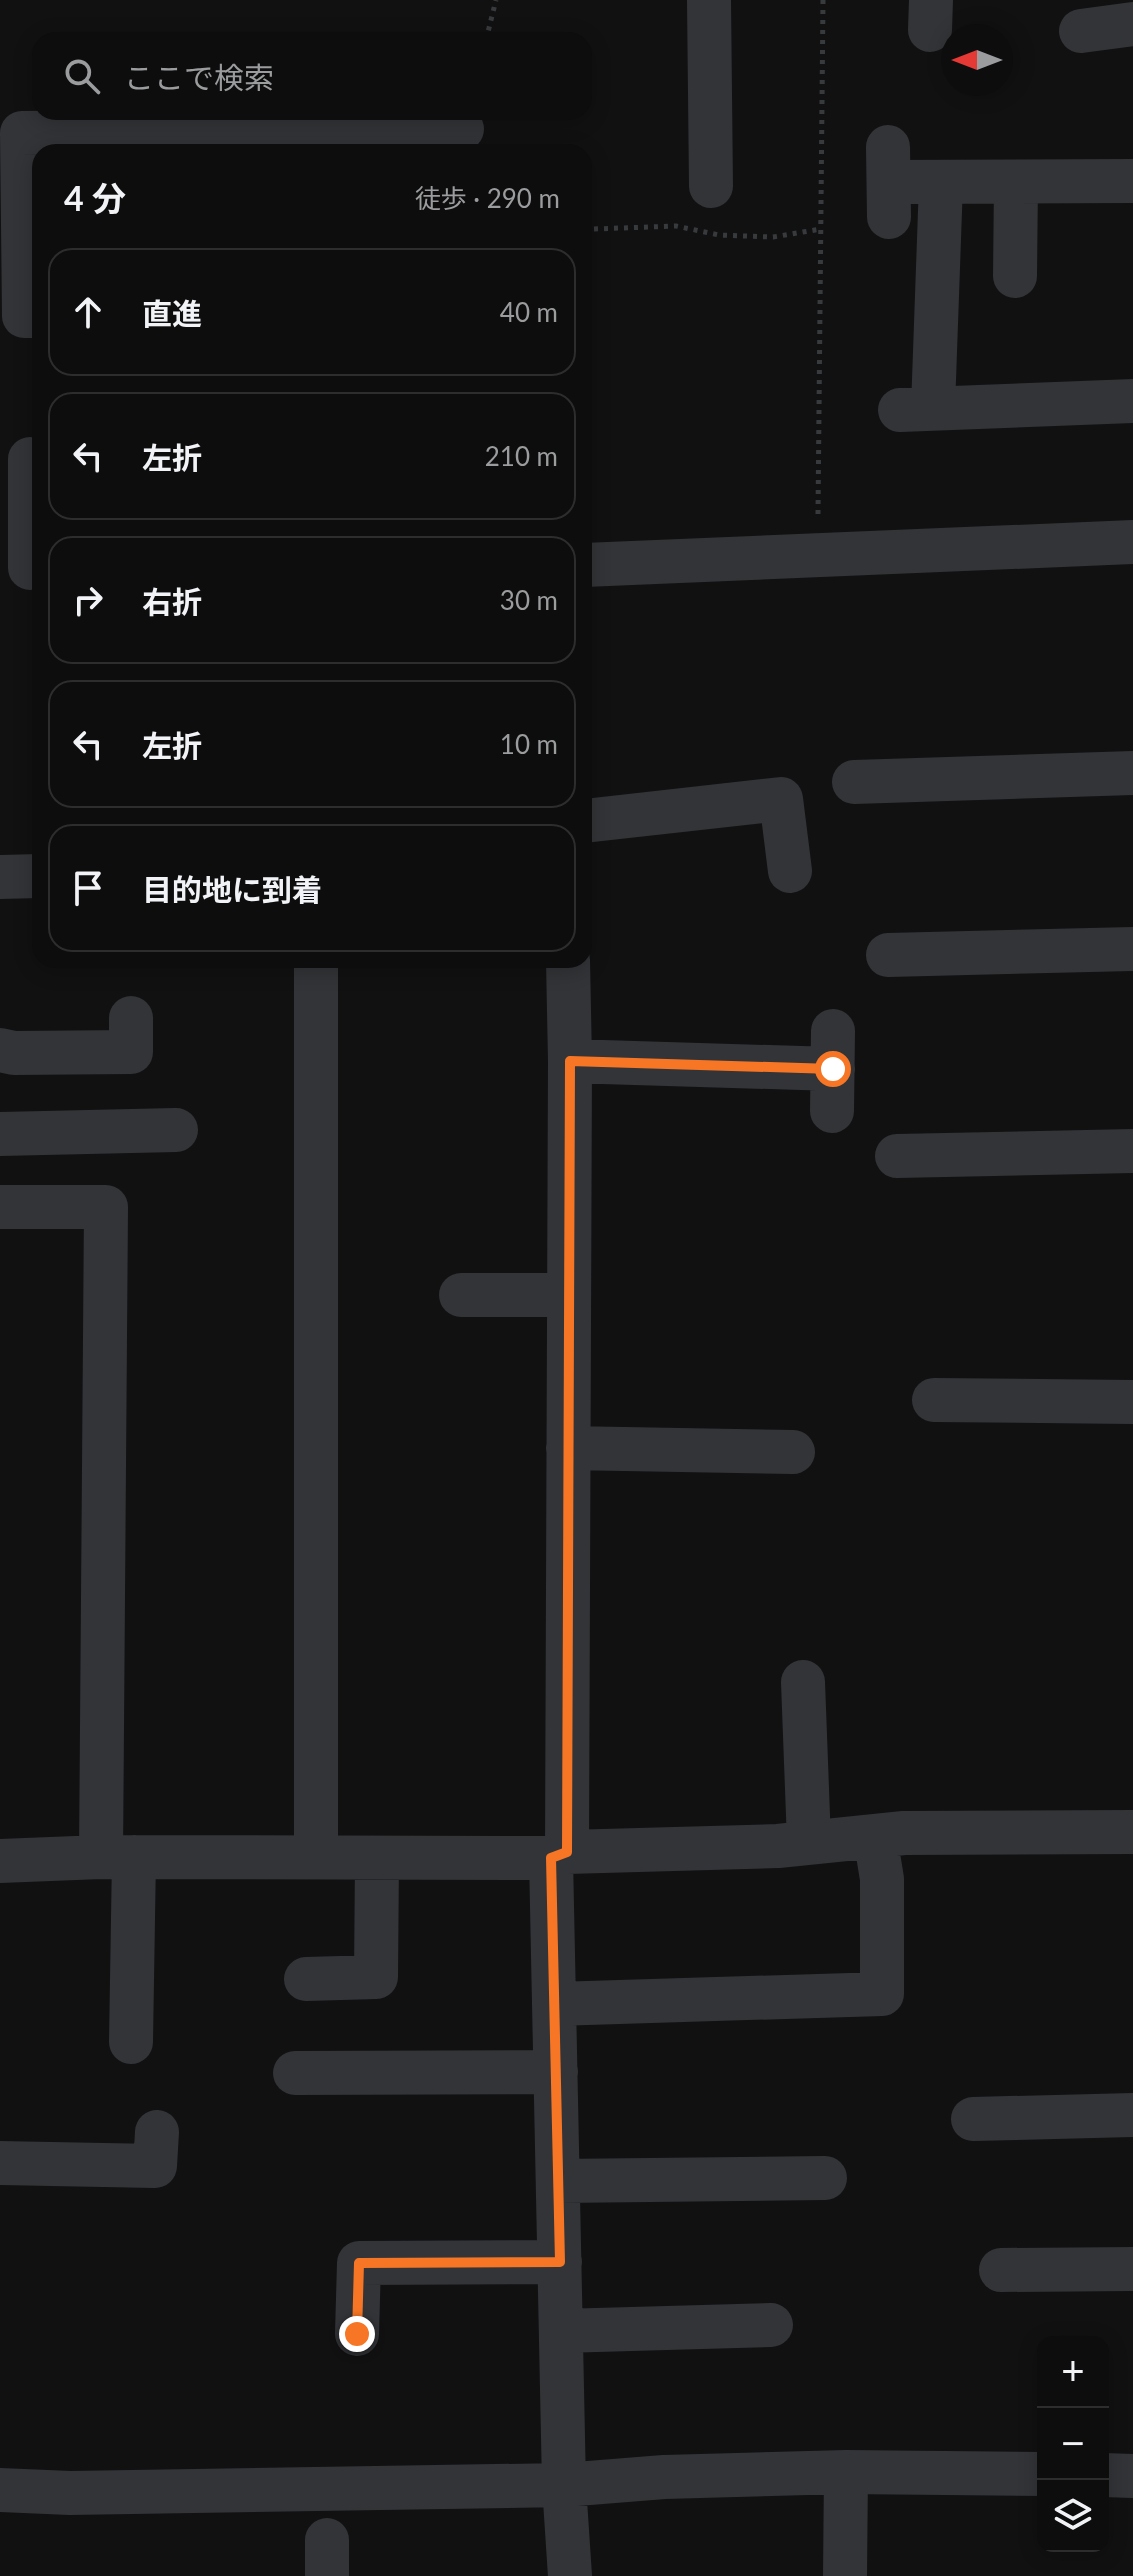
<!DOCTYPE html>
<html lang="ja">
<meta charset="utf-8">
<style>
body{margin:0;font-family:Lato,"Noto Sans JP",sans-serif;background:#1b1b1c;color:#f1f3f6}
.controls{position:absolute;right:24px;bottom:24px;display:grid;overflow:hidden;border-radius:16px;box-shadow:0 4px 20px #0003}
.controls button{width:72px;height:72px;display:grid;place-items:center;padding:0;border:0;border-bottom:2px solid #2d2d2e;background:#0d0d0e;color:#f1f3f6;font:40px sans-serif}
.compass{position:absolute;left:941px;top:24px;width:72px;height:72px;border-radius:50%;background:#0d0d0e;box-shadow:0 4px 20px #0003;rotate:270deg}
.stop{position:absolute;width:24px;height:24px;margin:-18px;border:6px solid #f67625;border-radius:50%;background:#fff}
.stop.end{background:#f67625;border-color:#fff;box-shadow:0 2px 8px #0008}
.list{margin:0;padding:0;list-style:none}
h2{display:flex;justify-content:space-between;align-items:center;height:104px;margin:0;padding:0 32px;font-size:34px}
h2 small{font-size:26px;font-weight:400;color:#9a9c9e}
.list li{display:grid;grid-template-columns:52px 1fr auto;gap:24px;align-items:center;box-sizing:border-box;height:128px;margin:0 16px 16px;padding:0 16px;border:2px solid #2d2d2e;border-radius:24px}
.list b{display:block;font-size:30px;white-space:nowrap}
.list em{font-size:26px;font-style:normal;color:#9a9c9e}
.icon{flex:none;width:44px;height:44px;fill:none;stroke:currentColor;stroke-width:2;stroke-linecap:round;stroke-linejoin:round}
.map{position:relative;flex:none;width:1133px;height:2576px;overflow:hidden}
.search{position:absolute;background:#0d0d0e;box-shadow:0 4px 20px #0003;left:32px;top:32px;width:560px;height:88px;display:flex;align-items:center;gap:20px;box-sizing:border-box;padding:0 28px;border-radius:24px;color:#9a9c9e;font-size:30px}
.panel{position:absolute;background:#0d0d0e;box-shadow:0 4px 20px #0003;left:32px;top:144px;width:560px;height:824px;border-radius:24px}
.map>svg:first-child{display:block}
</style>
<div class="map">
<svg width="1133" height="2576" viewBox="0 0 1133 2576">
<rect width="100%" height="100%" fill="#111112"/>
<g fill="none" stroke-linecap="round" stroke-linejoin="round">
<path stroke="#383b3e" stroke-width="5" stroke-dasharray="4 6" stroke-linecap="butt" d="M486,40L496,0
M594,229L676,226L719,235L773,237L821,229
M818,514L823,0"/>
<path stroke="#323437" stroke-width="44" d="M709,0L711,186
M930,30L931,0
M1081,31L1133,24
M888,147L889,217
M889,182L1133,181
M1015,276L1016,182
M40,316H24L22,133L462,129
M933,408L941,183
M900,410L1133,401
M30,459V568
M584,565L1133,542
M854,782L1133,773
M584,821L781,799L790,871
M0,877L40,876
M888,955L1133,949
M316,960V1857
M0,1050L14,1053L131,1052V1018
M570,1061L833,1069
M832,1111L833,1031
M0,1134L176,1130
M897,1156L1133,1151
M0,1207H106L101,1857
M461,1295H568
M934,1400L1133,1402
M568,1448L793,1452
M803,1682L809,1842
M567,1852L570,1061L568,960
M551,1858L564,2485L570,2576
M0,1861L101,1857L551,1858L567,1852L778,1846L904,1833L1133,1832
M306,1979L376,1977L377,1858
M555,2004L882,1994V1879L875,1836
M131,2042L134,1857
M295,2073L556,2072
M973,2119L1133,2115
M0,2163L155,2166L157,2132
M558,2181L825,2178
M1001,2270L1133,2269
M561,2331L771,2325
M357,2334L359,2263L560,2262
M1103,2475L1133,2476
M0,2490L70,2493L564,2485L664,2477L846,2472L1043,2474
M327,2540V2576
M845,2576L846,2472"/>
</g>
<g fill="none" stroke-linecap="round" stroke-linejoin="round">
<path stroke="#f67625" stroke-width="10" d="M357,2334L359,2263L560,2262L551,1858L567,1852L570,1061L833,1069"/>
</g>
</svg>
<div class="controls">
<button>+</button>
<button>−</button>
<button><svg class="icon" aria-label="layers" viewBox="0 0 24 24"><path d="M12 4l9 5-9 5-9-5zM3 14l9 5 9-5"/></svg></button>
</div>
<svg class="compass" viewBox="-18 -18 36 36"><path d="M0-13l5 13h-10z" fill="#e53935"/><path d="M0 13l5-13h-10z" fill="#9a9c9e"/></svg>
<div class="stop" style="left:833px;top:1069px"></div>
<div class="stop end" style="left:357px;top:2334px"></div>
<div class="search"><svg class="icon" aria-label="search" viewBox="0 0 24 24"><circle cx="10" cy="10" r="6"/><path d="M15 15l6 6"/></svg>ここで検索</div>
<section class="panel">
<h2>4 分<small>徒歩 · 290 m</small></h2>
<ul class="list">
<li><svg class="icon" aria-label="ahead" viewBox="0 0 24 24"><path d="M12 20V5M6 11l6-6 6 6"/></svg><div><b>直進</b></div><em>40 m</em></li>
<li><svg class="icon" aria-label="left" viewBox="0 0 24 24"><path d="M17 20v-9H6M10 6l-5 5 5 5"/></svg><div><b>左折</b></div><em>210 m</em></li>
<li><svg class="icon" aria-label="right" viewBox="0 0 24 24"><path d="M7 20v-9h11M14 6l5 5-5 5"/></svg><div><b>右折</b></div><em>30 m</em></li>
<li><svg class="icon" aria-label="left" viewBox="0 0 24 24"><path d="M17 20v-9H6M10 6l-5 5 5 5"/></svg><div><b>左折</b></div><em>10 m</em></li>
<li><svg class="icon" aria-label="arrive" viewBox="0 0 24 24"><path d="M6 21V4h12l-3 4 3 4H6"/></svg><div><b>目的地に到着</b></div></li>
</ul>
</section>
</div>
